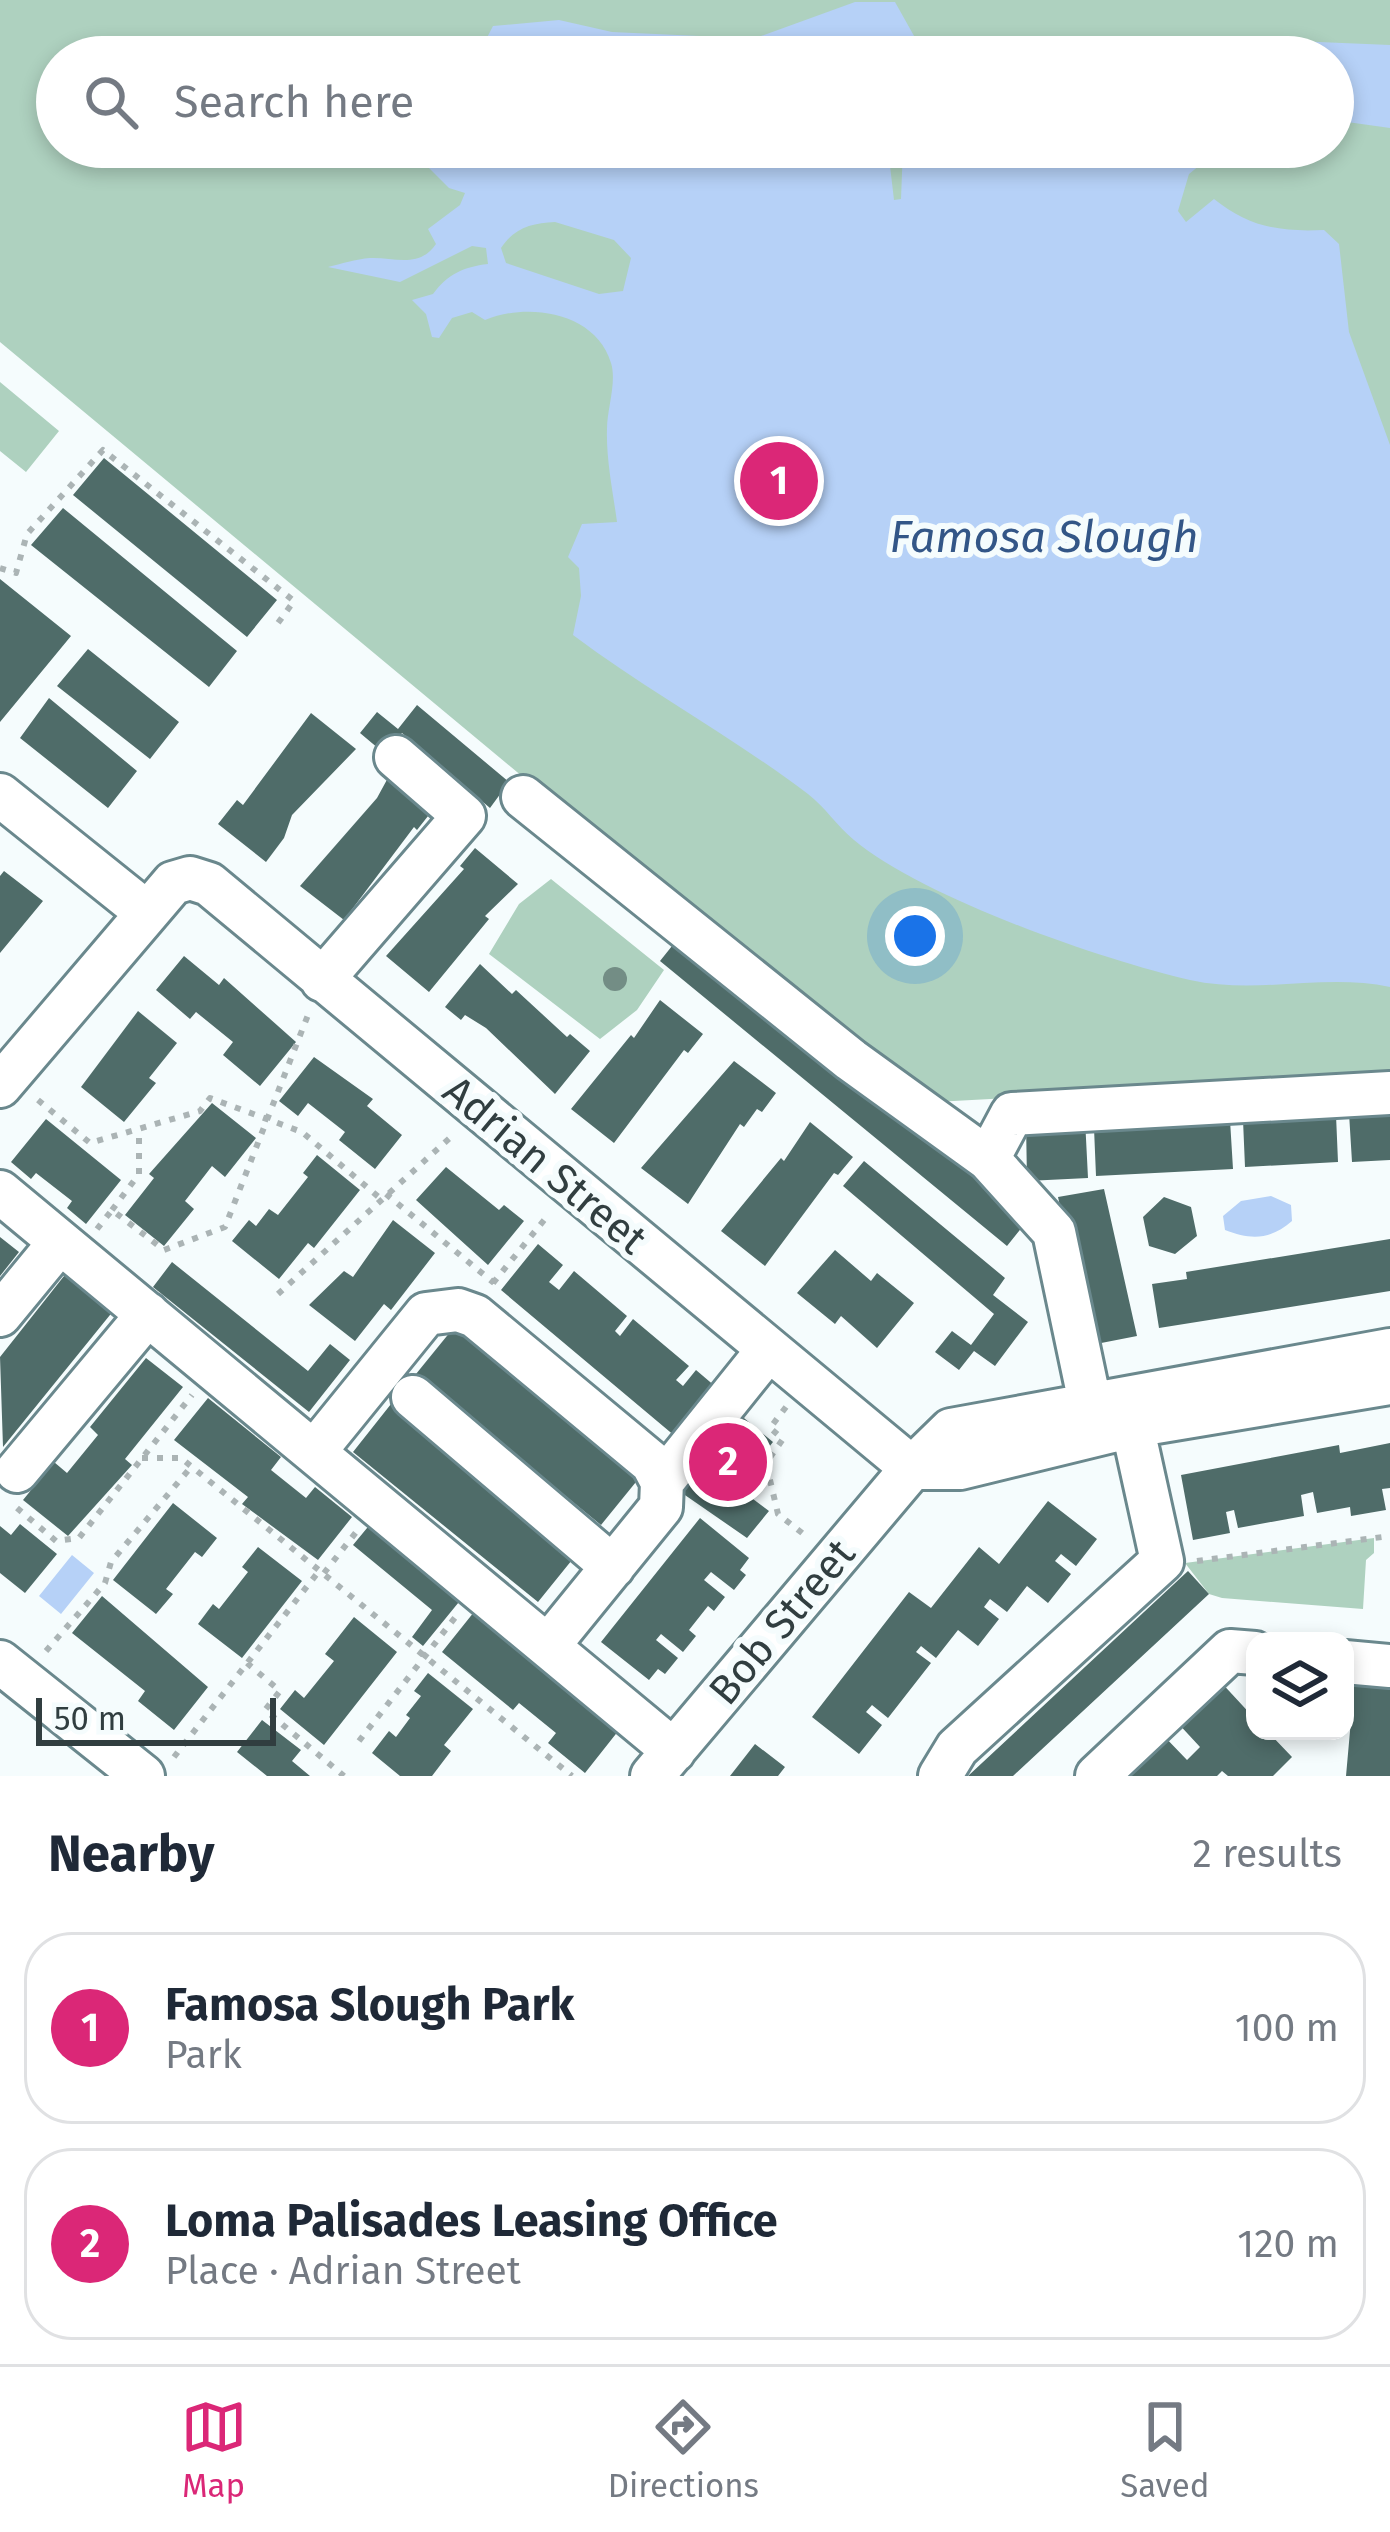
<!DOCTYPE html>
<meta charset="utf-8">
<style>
body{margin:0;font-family:"Fira Sans",sans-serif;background:#f2f2f3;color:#1f2937}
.controls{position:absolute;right:36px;bottom:36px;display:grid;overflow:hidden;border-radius:24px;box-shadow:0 6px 18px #0003}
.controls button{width:108px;height:108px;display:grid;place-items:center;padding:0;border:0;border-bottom:3px solid #e0e1e3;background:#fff;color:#1f2937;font:60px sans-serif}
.scale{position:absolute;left:36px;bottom:30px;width:240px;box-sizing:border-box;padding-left:12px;border:6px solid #313e40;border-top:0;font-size:33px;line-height:42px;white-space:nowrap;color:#313e40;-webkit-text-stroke:9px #f5fcfd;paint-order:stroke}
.you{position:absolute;left:915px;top:936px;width:42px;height:42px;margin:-30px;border:9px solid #fff;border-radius:50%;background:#1a73e8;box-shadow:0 0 0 18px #1a73e833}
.badge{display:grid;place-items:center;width:78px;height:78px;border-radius:50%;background:#db2777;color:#fff;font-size:39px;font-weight:700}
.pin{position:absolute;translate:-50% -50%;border:6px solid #fff;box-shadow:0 3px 12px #0006}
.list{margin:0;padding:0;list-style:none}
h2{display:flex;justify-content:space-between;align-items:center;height:156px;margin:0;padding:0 48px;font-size:51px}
h2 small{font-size:39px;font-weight:400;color:#747a83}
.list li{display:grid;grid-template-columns:78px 1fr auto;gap:36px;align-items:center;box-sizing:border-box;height:192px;margin:0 24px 24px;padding:0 24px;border:3px solid #e0e1e3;border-radius:48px}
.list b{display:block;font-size:45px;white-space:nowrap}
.list p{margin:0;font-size:39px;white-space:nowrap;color:#747a83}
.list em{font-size:39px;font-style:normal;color:#747a83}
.icon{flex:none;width:66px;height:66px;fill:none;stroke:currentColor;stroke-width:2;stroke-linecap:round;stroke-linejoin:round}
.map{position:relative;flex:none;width:1390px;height:1776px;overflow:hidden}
.search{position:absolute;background:#fff;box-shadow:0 6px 18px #0003;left:36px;right:36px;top:36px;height:132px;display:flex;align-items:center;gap:30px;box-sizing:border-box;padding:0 42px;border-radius:66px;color:#747a83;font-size:45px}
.sheet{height:588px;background:#fff}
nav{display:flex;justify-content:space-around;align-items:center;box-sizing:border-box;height:168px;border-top:3px solid #e0e1e3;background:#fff;font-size:33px;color:#747a83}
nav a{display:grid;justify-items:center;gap:6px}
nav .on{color:#db2777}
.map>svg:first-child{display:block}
</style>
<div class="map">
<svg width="1390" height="1776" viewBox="0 0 1390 1776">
<rect width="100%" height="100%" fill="#f5fcfd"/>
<path fill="#aed1bf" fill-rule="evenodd" d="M0,0H1390V1077L935,1102L547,797L0,342ZM57,57H1333V147H57Z
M0,382L59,431L26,472L0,451Z
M551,879L664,970L637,1010L600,1039L489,954L519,904Z
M1374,1538V1553L1366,1560L1363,1609L1222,1598L1209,1594L1185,1563Z"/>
<path fill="#b6d1f7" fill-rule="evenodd" d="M855,2H895L918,43L946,57H477L493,26L559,20L612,32L721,37L740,53L761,36Z
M1295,41L1390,45V128L1333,120V57H1257Z
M408,147H853L890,166L894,200L901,199L903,147H1222L1189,174L1178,211L1186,222L1214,199C1249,227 1279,232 1324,230L1339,244L1349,332L1390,445V987C1324,973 1258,995 1190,980C1101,960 922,897 854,840C837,826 825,807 808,794C733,737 649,692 573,635L581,596L579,568L568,557L582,524L617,522C613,492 606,459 607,429C607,409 617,382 611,363C596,312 528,302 485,320L472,312L452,318L439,338L432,337L426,314L412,300L433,294C448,274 463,267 488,264L486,248L472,246L400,282L328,267C341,264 356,259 370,258C394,257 419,269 436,244L428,229L460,205L465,193L449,188ZM555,222L614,240L631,258L623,291L599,294L506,263L501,248C514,228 532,223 555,222Z
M1271,1196L1291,1205L1292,1221C1270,1240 1251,1240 1225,1230L1223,1216L1241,1201Z
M72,1555L94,1573L61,1614L39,1596Z"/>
<path fill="#4f6c69" d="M104,458L277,600L247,637L73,495Z
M63,508L237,651L209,687L31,545Z
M0,579L71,636L0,722Z
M88,649L179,722L150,759L57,686Z
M49,698L137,771L108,808L20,738Z
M417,705L509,782L490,808L402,733L385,754L360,733L377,712L398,729Z
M311,713L356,749L292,815L284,838L266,862L218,824L237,800L243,805Z
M389,776L432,811L417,830L414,827L344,920L300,886L377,798Z
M475,848L518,884L485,916L489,919L429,992L386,956L464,869L460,866Z
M4,871L43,901L0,953V876Z
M680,936L1027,1221L1007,1246L660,961Z
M184,956L219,985L224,978L296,1042L260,1086L223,1055L233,1042L196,1012L190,1019L156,990Z
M480,964L512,994L516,990L567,1037L570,1034L590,1051L555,1094L486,1028L465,1015L461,1020L445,1007Z
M660,1000L703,1034L688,1053L684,1050L614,1143L571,1109L631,1035L634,1038Z
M138,1011L177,1043L149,1078L156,1083L124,1122L81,1087Z
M314,1057L373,1099L367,1106L402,1135L375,1169L339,1140L345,1132L308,1103L298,1116L279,1101Z
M734,1061L776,1093L762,1112L757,1109L744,1127L740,1124L688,1204L641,1168Z
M212,1103L256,1138L225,1177L212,1166L185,1201L194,1209L164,1246L125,1215L154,1178L149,1174Z
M1390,1111V1160L1352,1162L1349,1113Z
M1336,1115L1338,1162L1245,1167L1243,1120Z
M46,1119L121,1180L86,1224L67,1208L72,1201L36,1173L31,1179L11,1162Z
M1085,1119L1088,1178L1027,1181L1026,1122Z
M1230,1120L1233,1169L1096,1176L1094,1128Z
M810,1122L853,1157L838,1175L834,1173L765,1266L721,1231L781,1158L784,1161Z
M317,1155L360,1190L314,1248L308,1243L279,1279L232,1241L249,1220L256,1226L269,1209L278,1215L308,1177L303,1173Z
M864,1161L1005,1278L993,1295L1028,1322L995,1366L974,1351L959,1370L935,1352L952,1331L971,1345L994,1314L843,1186Z
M446,1167L499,1210L504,1205L524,1221L488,1265L416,1200Z
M1104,1189L1137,1336L1091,1345L1058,1197Z
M1164,1197L1191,1207L1197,1236L1175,1254L1149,1246L1143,1217Z
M393,1220L435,1253L391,1310L384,1304L355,1341L309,1305L344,1271L353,1277Z
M0,1237L19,1252L0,1276Z
M1390,1239V1291L1159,1328L1152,1284L1187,1279L1186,1272Z
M538,1244L563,1265L549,1282L559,1290L574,1271L627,1316L615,1331L620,1336L633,1319L689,1366L676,1380L683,1386L696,1370L723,1393L682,1442L501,1290Z
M835,1250L871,1281L877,1273L914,1303L877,1348L841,1316L835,1324L797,1293Z
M172,1262L308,1371L330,1344L350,1360L309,1412L153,1287Z
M68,1271L114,1310L3,1447L0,1357Z
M455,1326L640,1477L601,1525L416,1374Z
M146,1358L183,1387L125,1459L132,1465L68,1536L23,1500L54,1462L67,1473L98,1435L90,1427Z
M208,1398L281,1457L271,1470L306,1498L315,1487L352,1517L318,1560L242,1504L248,1497L174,1440Z
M391,1404L576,1555L538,1602L353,1452Z
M739,1414L773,1442L737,1487L769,1511L747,1538L682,1493L683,1482Z
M1390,1443V1488L1382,1489L1386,1510L1351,1516L1350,1507L1317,1513L1313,1492L1301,1495L1304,1516L1238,1528L1234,1510L1226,1512L1230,1533L1193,1540L1181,1475L1339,1445L1340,1453Z
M1048,1501L1097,1539L1076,1566L1061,1554L1055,1561L1071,1574L1048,1603L1027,1586L1007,1612L990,1599L984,1607L999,1619L978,1646L958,1630L936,1658L921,1646L916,1652L931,1663L888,1718L872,1705L866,1712L882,1725L859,1754L812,1717L909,1592L931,1608L979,1547L999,1564Z
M173,1503L217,1538L202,1557L195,1552L166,1589L173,1594L156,1614L113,1580Z
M700,1518L749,1558L740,1570L746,1575L734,1590L711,1572L704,1580L725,1597L714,1611L708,1606L689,1630L696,1636L683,1652L661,1634L656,1640L678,1658L665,1674L658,1669L649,1680L601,1642Z
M372,1522L463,1597L423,1646L412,1637L432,1610L353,1545Z
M20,1524L57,1554L25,1593L0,1573V1526L11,1535Z
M258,1547L302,1581L242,1658L198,1624L213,1604L219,1609L248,1572L242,1567Z
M1188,1571L1209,1594L1013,1776H968Z
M102,1596L208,1687L174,1730L138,1701L145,1691L72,1633Z
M474,1612L619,1730L585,1773L548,1743L556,1733L519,1703L513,1710L442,1652Z
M354,1617L397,1652L324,1745L280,1709L295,1690L304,1698L334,1661L325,1654Z
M428,1673L473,1709L444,1745L451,1751L432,1776H400L372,1753L389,1731L396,1737L410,1718L406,1715L421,1696L414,1691Z
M1355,1675L1390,1678V1776H1346Z
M1218,1679L1255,1719V1731H1267L1292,1757L1273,1776H1228L1222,1771L1217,1776H1116L1161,1733L1187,1760L1200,1747L1175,1720Z
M262,1720L301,1750L292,1761L310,1776H267L237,1752Z
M755,1744L785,1767L778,1776H730Z"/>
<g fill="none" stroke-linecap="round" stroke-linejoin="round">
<defs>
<path id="minor" d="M0,795L146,912
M523,797L851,1060L988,1159
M322,980L464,816L396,757
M0,1086L173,883L190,878L209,884L912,1468H960L1132,1426L1390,1383
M0,1192L674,1751
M0,1315L60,1242
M413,1397L613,1567
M1090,1403L1054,1232L988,1159L1012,1114L1390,1093
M314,1452L426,1314L458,1310L475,1316L652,1463L662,1482L661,1507L548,1646
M17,1471L148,1314
M662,1482L768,1350
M0,1662L143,1776
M1345,1662L1390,1666
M652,1776L912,1468L951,1430L1390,1350
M940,1776L957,1748L1162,1561L1127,1402
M1097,1776L1230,1651L1255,1653"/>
</defs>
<use href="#minor" stroke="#6a888d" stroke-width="48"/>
<path stroke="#abb4b5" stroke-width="6" stroke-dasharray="6 9" stroke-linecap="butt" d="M0,568L16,573L27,534L103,450L294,601L278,623
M38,1100L90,1143L200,1111L210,1098L302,1132L381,1199
M386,1194L494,1283
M112,1210L139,1174V1129
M97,1229L112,1210L164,1250L225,1227L308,1015
M493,1283L549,1214
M278,1294L453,1135
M786,1407L770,1428L783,1439L766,1463L778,1514L806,1536
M142,1458H181L572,1776
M17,1508L56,1541L79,1538L192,1395
M1197,1561L1390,1536
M324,1573L357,1531
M46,1651L105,1583L111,1562L191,1467
M247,1663L280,1691L265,1710L344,1776
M359,1741L457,1615
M174,1757L319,1571"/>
<use href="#minor" stroke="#fff" stroke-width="42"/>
</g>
<circle fill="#738d85" cx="615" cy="979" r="12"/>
<g text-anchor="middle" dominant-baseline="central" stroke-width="12" stroke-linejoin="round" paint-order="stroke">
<g font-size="42" fill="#313e40" stroke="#f5fcfd">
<text transform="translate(545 1165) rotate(40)">Adrian Street</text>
<text transform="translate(782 1622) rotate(-50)">Bob Street</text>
</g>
<g font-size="45" font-style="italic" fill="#335687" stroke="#f5fcfd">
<text x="1044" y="537">Famosa Slough</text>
</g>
</g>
</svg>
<div class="controls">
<button><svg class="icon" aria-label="layers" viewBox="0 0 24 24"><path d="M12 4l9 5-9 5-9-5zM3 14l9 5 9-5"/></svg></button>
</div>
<div class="scale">50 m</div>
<div class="you"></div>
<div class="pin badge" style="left:779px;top:481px">1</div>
<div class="pin badge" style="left:728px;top:1462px">2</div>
<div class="search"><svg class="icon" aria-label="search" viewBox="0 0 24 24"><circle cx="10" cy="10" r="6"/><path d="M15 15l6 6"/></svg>Search here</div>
</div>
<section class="sheet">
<h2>Nearby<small>2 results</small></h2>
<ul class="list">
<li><span class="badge">1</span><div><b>Famosa Slough Park</b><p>Park</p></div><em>100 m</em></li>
<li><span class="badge">2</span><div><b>Loma Palisades Leasing Office</b><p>Place · Adrian Street</p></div><em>120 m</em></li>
</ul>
</section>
<nav>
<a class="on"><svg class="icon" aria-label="map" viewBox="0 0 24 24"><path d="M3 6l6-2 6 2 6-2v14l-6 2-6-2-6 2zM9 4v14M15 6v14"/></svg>Map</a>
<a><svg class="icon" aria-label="directions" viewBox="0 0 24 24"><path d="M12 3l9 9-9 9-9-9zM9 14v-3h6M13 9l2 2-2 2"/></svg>Directions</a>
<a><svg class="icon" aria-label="saved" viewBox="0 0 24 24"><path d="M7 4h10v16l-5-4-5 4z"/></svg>Saved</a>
</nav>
